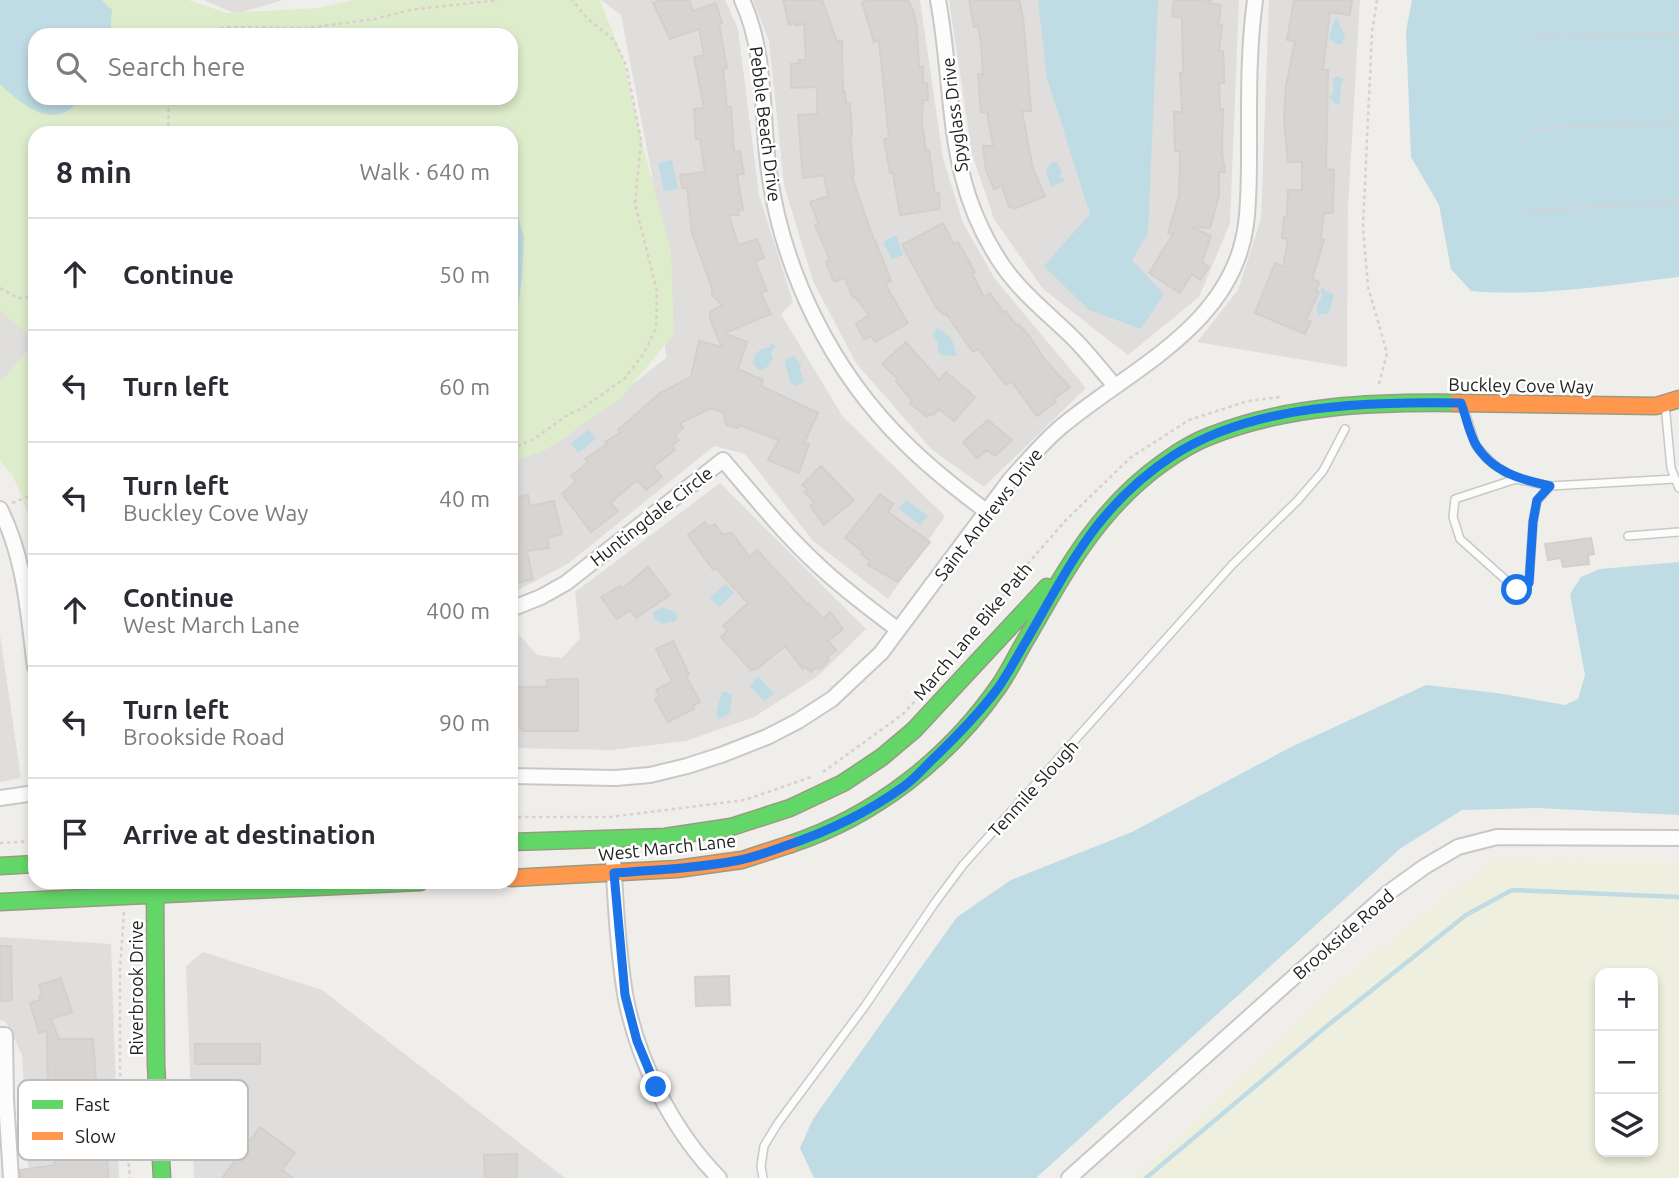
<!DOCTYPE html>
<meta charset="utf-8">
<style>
body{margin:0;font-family:Ubuntu,sans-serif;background:#f2f2f3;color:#2b2b33}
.controls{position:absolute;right:21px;bottom:21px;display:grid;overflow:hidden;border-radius:14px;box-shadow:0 4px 10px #0003}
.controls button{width:63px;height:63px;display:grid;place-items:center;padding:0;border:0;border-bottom:2px solid #e1e1e2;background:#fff;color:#2b2b33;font:35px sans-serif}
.stop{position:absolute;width:21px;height:21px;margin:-16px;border:5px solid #1a73e8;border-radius:50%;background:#fff}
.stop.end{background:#1a73e8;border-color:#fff;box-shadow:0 2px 7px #0008}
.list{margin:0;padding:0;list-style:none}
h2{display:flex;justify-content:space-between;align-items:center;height:91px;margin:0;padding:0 28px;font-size:30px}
h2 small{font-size:23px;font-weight:400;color:#7c7c81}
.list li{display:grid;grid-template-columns:46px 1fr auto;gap:21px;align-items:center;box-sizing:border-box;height:112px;padding:0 28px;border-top:2px solid #e1e1e2}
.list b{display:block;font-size:26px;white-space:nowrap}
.list p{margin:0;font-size:23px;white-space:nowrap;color:#7c7c81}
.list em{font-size:23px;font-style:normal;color:#7c7c81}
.icon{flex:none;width:38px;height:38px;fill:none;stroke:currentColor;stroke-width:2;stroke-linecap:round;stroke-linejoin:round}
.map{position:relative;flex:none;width:1679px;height:1178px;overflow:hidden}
.search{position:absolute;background:#fff;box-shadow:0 4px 10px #0003;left:28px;top:28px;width:490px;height:77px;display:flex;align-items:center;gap:18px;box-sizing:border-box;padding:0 24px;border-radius:21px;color:#7c7c81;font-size:26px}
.panel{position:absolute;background:#fff;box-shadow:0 4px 10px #0003;left:28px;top:126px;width:490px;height:763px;border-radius:21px}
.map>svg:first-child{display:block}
</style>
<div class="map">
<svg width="1679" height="1178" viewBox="0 0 1679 1178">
<rect width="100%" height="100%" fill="#f0eeeb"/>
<path fill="#dfdedc" d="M204,0H283L236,14Z
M601,0H725L738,29L759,195L793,302L781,314L843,417L945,516L888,599L813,541L745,454L714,446L569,563L511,594V462L563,439L666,358L652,175L621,15Z
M753,0H920L943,158L963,223L995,279L1086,388L984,487L932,450L856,363L813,281L784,185L769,41Z
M949,0H1239L1230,223L1199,297L1128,355L1043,289L994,219L972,154Z
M1269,0H1360L1348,207L1347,367L1197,342L1238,290L1261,219Z
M0,304L35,335V349L0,381Z
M720,483L866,629L818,676L754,717L686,741L612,750L511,748V626L537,655L562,658L580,638L575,592Z
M0,635L21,778L0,782Z
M0,937L111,944L119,1178H29L22,1055L6,1022L0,1020Z
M203,952L322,990L565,1178H194L186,966Z"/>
<path fill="#efefdf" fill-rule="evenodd" d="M1490,861L1679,862V1178H1135L1337,983ZM1600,973H1653V1152H1600Z"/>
<path fill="#ddeccb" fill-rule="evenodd" d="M0,0H188L227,13L319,8L353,0H600L623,59L644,150L671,251L674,334L621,398L547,449L511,463V133H35V340L0,311ZM35,35H511V98H35Z
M35,343V531L13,476L0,461V382Z"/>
<path fill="#bfdbe3" d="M0,0H102L112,10L110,35H35V98H81C56,133 23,106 0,84Z
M1038,0H1158L1148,233L1132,260L1164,294L1141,329L1089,310L1044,266L1090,214L1047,78Z
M1412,0H1679V277C1610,285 1540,297 1471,291L1451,269L1439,205L1411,157L1406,31Z
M1335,18L1339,20L1340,27L1344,32L1345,38L1341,44H1336L1329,37Z
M1338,76L1344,79L1341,83L1340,103L1337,105L1330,98V95L1334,91L1333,79Z
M672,160L678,189L664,191L658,163Z
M1057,162L1062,172L1059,178L1063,177L1064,181L1051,187L1046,171L1051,163Z
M511,204L518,216L524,238L522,277L514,337L517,350L511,367Z
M896,235L903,255L892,259L883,242Z
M1322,287L1326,291L1334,294L1329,313L1318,315L1317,306L1322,295L1320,289Z
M937,328C949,333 956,343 956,356L941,355L938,351V342L932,336Z
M771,343L776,346L771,351L773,359L767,367L759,370L753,364C754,354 758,348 769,348Z
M794,356L801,365L800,370L804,382L796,386L790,382L785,362L788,358Z
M589,430L596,439L578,453L571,443Z
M906,500L928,516L920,525L899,509Z
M1679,562V815L1538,808L1462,810L1401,848L1036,1178H814L800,1148L813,1119L957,917L1011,880L1132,832L1291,747L1426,685L1497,693L1565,705L1578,699L1585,675L1570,594L1581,577L1600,569Z
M726,584L734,593L719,607L710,598Z
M662,607L675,612L677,616L676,621L662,624L654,618L653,612Z
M758,676L774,694L764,701L750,686Z
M725,691L732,695L730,713L719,719L716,713L722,692Z"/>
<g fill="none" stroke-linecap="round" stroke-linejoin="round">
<path stroke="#bfdbe3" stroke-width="4.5" d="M1146,1178L1327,1026L1466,915L1512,890L1679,897"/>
</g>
<path fill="#d7d4d2" stroke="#d3d0cc" stroke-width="2" d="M661,0H689L693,11L716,3L722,23L719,24L727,68L723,69L727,107H731L734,152L740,151L744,174L737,175L743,210L738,211L739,215H729L738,245L757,239L764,258L755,261L767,291L761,293L771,314L725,333L747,342L738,369L763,380L761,386L818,413L804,443L809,444L799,473L768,460L779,440L739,425L738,428L726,425L724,413L711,408L680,423L683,428L675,435L679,440L671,446L675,450L653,467L662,477L646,490L637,480L610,503L618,511L591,532L562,494L576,481L571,476L588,462L585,459L607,444L605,442L620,433L618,430L660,393L691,377L699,341L722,347L710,319V312L722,305L712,295V288L692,233L687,188H682L680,175L705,172L700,139H696L694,109L704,108L694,57L704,55L699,29L670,39L653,3Z
M783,0H822L837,41H842L843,91H845L846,104L850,103L852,136H850L854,176L852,177L874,240H875L891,281L885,284L908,323L875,342L871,336L864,339L856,324L869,315L855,297L853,298L845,278L834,282L826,262L830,260L815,225L819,224L810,202L828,196L824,175L803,178L798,115L817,114V87L791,88V64L800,63L799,60H806L804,23L796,26V23L789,25Z
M870,0H908L913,10L917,28L919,67L923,66V83H927L928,100H923L922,123L926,151L929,150L935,193H939L940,209L900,215L893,173H890L884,139L889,138L879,40L874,42L862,2Z
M969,0H1019L1023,17L1031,111H1022L1033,169L1045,196L1014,209L1012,206L1009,207L1002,186L994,189L986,170L983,146H993L987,112H981L978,74H983L981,44L978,26L974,27Z
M1174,0H1211L1208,3L1221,5L1218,25H1222L1219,51H1223L1224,68V83H1219L1220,110L1223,109L1222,153L1225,172H1219V196L1210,228L1191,227L1211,236L1202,262L1209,267L1200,280L1192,274L1180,293L1149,273L1173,234L1168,233L1179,196L1180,151H1175L1174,112H1182L1180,73H1183L1182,18L1172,16Z
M1294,0H1352L1350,15L1330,12L1323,70H1328L1326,169L1334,170L1333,213H1324L1321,239L1324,240L1312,279L1319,282L1316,291L1319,292L1306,320L1311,321L1305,334L1255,313L1275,263L1283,267L1288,239L1282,238L1284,217H1287L1288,190H1302V162H1288L1284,119L1286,86L1295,41L1287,40Z
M943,223L954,244L958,242L975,272L972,273L984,297L990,293L1004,313L1006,311L1016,325L1018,324L1027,333L1045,360L1070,387L1054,399L1056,402L1037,416L1011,381L1006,385L978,349L973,352L946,314L944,315L936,307L902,245Z
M906,342L939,380L946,372L975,397L954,421L939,409L933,415L931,414L927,417L910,403L912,401L896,381L898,379L882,364Z
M988,420L1012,440L995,456L987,450L977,458L963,442Z
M821,466L854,500L824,525L810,506L814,502L804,492L808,489L802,485Z
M880,494L893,504L888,512L930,542L898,582L868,565L870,561L861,554L863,552L845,538Z
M528,495L530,506L554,501L562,534L547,538L549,548L527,551L533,579L513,584L511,572V514H514L512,498Z
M705,522L709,527L715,524L722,534L732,533L750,557L757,550L807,604L809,603L823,619L830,612L843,629L828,641L836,650L829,656L828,661L820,669L815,668L811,672L805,667L803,669L785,646L758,668L751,670L721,637L728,630L723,626L748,603L716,568L713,570L688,535Z
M1591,538L1594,554L1588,555L1589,564L1563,567L1561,558L1548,560L1545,544Z
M648,567L670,595L636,618L630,610L617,619L601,597L620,586L622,589Z
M673,641L689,674L686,676L700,702L693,706L694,709L668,722L655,699L659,696L656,690L672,681L656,649Z
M578,679V731H522V728H511V687H547V680Z
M0,946H11L12,1000L0,1001Z
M729,976L730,1005L696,1006L695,977Z
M61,978L72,1012L51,1019L59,1039H93L96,1080H84L93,1135L104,1134L109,1178H21L20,1170L55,1165L51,1120L45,1121L40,1090L48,1089L47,1030L39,1033L30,1003L40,1000L39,996L42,994L39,985Z
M195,1044H260V1064H195Z
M260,1127L295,1153L282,1170L293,1178H222Z
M517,1154V1178H485L484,1155Z"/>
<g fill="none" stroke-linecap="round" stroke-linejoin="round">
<defs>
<path id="lane" d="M1665,404L1671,468L1679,488
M1463,406L1476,446L1493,464L1516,479L1550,486
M1516,479L1455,499L1453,517L1460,539L1517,590L1529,583L1533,522L1537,501L1550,486L1675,479
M1628,536L1679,532
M763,1178L761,1166L764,1146L778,1123L865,1006L934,904L963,865L1232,565L1298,500L1323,471L1345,429"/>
<path id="street" d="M742,0C767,54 761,115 769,172C783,272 832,372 905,443C930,468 958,490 986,511
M938,0C956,97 943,179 1003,266C1021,292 1046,312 1069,334C1086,350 1100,369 1115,386
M0,509C25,558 28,613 35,667
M511,609L541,597L566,583L723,460C754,496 783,533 818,565C843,589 871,609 898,630
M511,776L616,778L650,775L687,766L721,755L767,737L798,721L832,699L881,653L1010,480C1027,461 1043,442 1062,426C1132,368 1233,325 1246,224C1249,201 1249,177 1249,154C1249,103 1248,51 1255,0
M0,798L35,793
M612,839C615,890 617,943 625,994C637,1060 672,1130 719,1178
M0,1035H5L6,1100L11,1178
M1069,1178L1388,893L1424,867L1458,847L1497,837L1679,838"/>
<path id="fast" d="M511,842L665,837L731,827L790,808L843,783L882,757L914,730L1047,587
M791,844C875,816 948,759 999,686C1010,670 1018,652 1028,636C1066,569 1100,507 1164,462C1178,452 1194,442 1210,436C1288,405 1374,402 1456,403
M0,866L35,864
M155,883L156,1064L162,1178
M0,902L420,882"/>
<path id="slow" d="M1456,403L1656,406L1679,399
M511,878L677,869L742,860L791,844"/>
</defs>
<use href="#lane" stroke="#c9c8c7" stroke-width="10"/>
<use href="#street" stroke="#c9c8c7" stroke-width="18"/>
<use href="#fast" stroke="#999a82" stroke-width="19"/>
<use href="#slow" stroke="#999a82" stroke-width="19"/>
<path stroke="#dccecd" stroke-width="2.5" stroke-dasharray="3.5 3.5" stroke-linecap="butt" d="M1377,0L1372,32L1363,227L1368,287L1387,353L1379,384
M208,35L224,27L306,28L375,19L410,10L499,0
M1535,37L1679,33
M1532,129L1679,122
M168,133L169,98
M1529,211L1679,202
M0,288L18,298L35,297
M511,449L534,439L569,414L583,408L625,378L644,353L656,328L657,291L635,204L641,140L626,65L614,40L588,19L572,0
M12,503L35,494
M823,772L903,714L955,658L1030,561L1066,520L1130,458L1189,420L1248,401L1280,397
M511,817H610L745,800L814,776
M0,843L35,841
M124,912L120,970V1073L130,1178"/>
<use href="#lane" stroke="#fdfcfc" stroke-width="7"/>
<use href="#street" stroke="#fdfcfc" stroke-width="14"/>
<use href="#fast" stroke="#63d668" stroke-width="16"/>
<use href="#slow" stroke="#ff974d" stroke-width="16"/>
</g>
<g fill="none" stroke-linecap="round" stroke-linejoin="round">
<path stroke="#1a73e8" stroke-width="9" d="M656,1087L637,1041L625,995L614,873C656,870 699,868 740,860C755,857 771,851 785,846C827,832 868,812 903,787C913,780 922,770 930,762C954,739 978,715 998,688C1008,674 1016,658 1025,643C1070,566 1096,506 1174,455C1255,403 1369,402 1461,403C1466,416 1469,433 1476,445C1492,472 1522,480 1550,486L1537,500L1533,522L1529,583L1517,590"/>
</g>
<g text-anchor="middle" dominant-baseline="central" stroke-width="5" stroke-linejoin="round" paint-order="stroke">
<g font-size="18" fill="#222" stroke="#fff">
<text transform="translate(954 115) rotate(-97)">Spyglass Drive</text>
<text transform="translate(766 124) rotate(83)">Pebble Beach Drive</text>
<text transform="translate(1521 385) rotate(1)">Buckley Cove Way</text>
<text transform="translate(988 514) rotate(-52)">Saint Andrews Drive</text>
<text transform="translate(651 516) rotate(-38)">Huntingdale Circle</text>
<text transform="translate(972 631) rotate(-50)">March Lane Bike Path</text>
<text transform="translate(1033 788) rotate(-48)">Tenmile Slough</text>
<text transform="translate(667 847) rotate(-6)">West March Lane</text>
<text transform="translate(1343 934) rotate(-41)">Brookside Road</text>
<text transform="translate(136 988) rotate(-90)">Riverbrook Drive</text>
</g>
</g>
<rect x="18" y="1080" width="230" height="80" rx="10" fill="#fff" stroke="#bdbdbd" stroke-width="2"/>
<rect x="32" y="1100" width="31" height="9" fill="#63d668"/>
<rect x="32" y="1132" width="31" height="8" fill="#ff974d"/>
<g font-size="19" fill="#222">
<text x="75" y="1111">Fast</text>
<text x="75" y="1143">Slow</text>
</g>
</svg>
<div class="controls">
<button>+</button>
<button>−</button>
<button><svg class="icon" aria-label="layers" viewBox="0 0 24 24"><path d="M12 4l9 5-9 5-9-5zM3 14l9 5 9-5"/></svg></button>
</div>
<div class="stop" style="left:1517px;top:590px"></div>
<div class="stop end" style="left:656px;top:1087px"></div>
<div class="search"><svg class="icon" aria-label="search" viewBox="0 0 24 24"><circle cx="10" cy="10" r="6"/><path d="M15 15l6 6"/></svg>Search here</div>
<section class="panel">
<h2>8 min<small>Walk · 640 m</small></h2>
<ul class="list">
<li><svg class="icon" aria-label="ahead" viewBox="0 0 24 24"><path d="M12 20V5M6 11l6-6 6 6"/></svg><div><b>Continue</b></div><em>50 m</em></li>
<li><svg class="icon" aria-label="left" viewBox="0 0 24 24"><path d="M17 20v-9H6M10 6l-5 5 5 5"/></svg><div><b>Turn left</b></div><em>60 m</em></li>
<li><svg class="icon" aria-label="left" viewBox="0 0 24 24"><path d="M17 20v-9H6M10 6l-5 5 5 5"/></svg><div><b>Turn left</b><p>Buckley Cove Way</p></div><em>40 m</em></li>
<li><svg class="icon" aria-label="ahead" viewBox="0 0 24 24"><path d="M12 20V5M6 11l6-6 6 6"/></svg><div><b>Continue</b><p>West March Lane</p></div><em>400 m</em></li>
<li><svg class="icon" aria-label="left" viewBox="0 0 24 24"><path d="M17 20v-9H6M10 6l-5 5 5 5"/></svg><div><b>Turn left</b><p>Brookside Road</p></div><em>90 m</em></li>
<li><svg class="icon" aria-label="arrive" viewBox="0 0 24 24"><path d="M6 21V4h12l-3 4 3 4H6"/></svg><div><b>Arrive at destination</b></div></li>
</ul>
</section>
</div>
